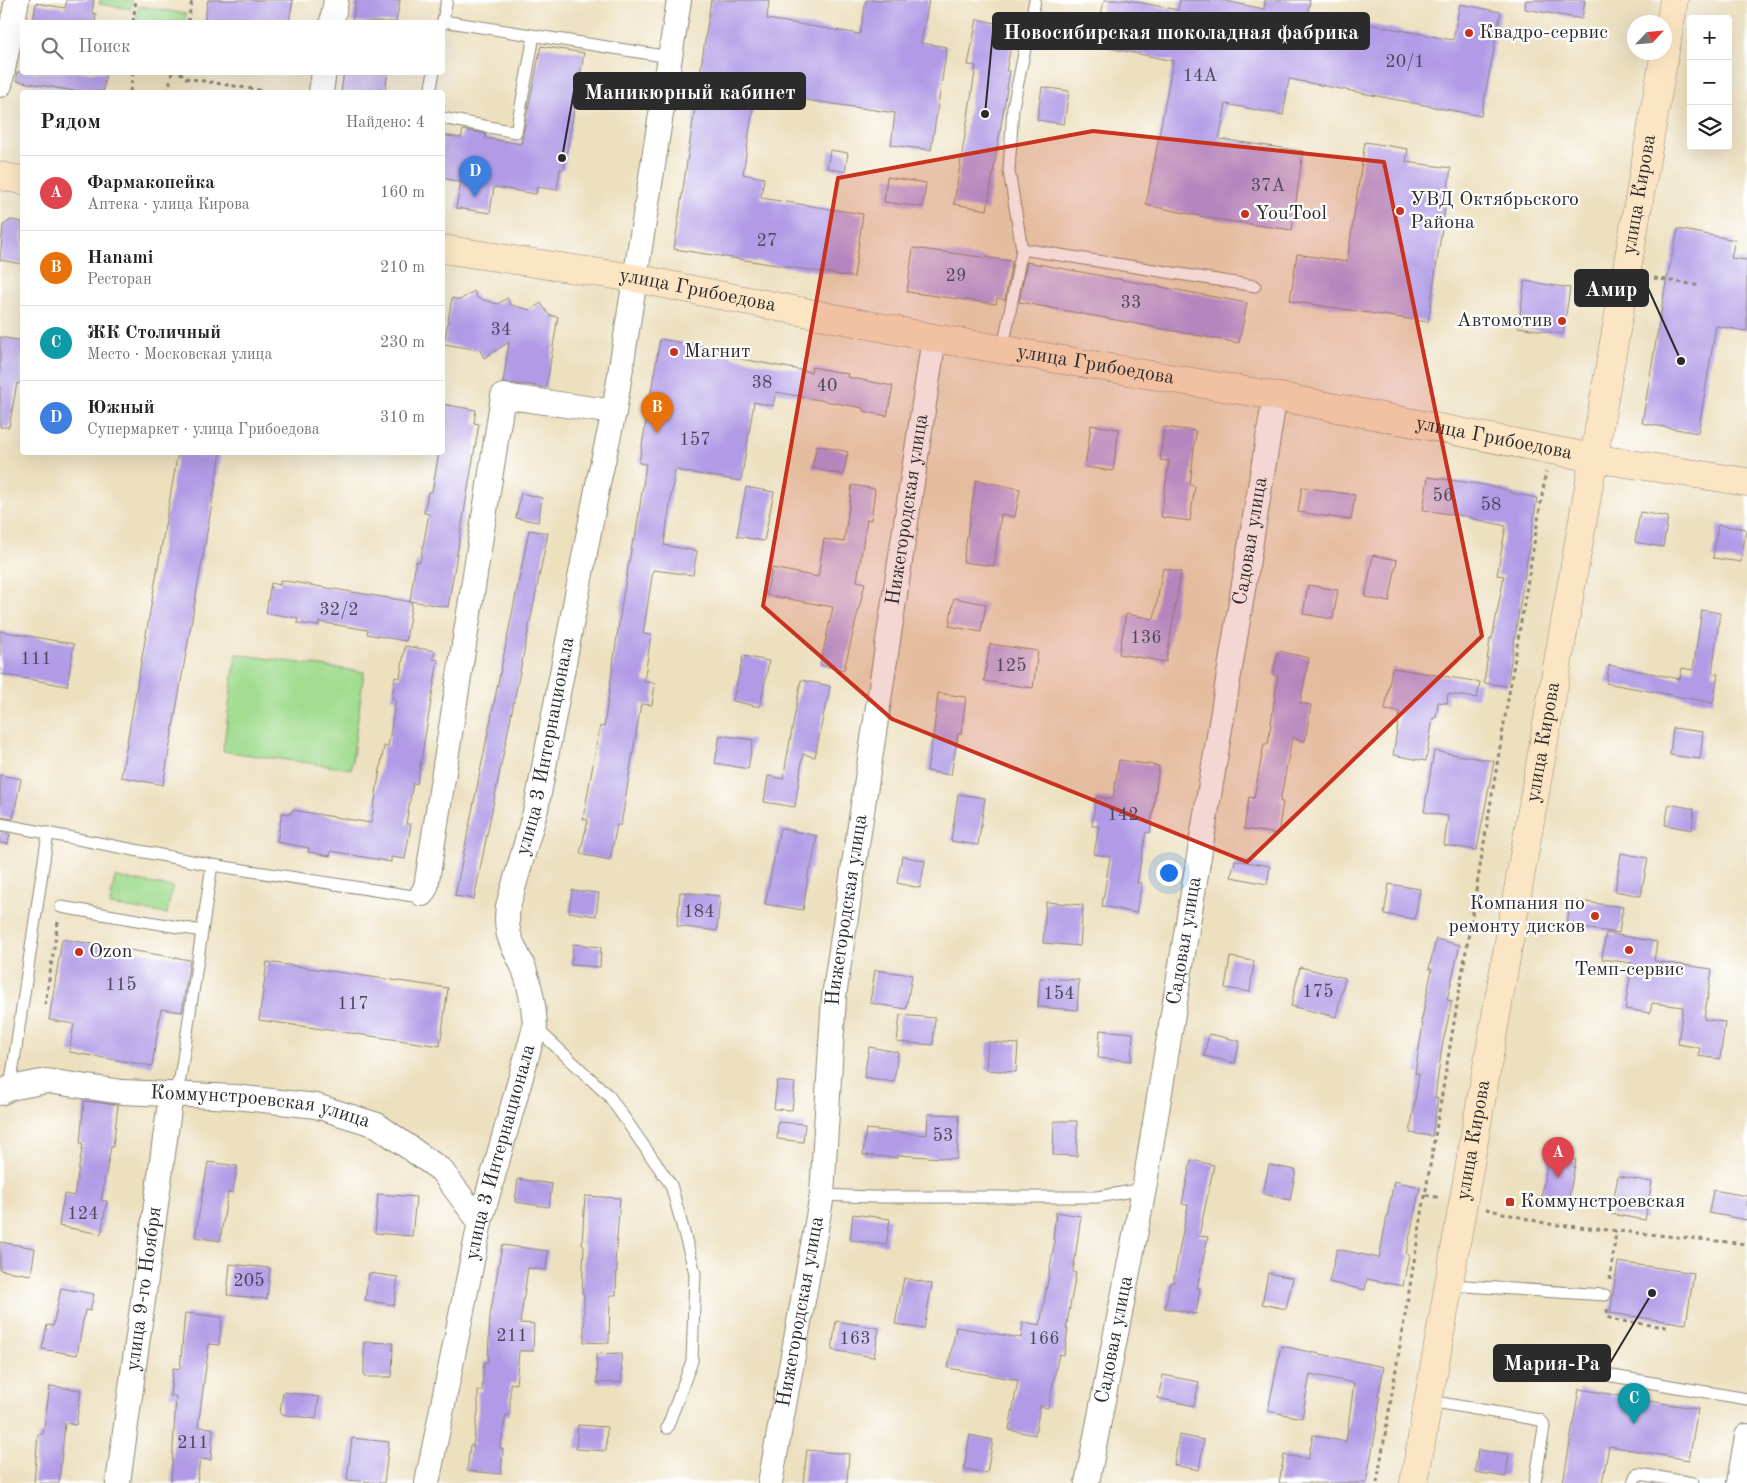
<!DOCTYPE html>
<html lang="ru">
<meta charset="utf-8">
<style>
body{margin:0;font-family:"Old Standard TT",serif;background:#f2f2f2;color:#222}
.controls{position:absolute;right:15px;top:15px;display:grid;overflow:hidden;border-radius:5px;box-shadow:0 5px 20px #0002}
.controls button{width:45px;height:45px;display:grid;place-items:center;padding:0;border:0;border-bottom:1px solid #e0e0e0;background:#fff;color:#222;font:25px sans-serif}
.compass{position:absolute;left:1627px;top:15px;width:45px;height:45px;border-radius:50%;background:#fff;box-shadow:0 5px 20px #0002;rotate:64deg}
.you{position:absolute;left:1168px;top:872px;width:18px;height:18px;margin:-12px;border:4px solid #fff;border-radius:50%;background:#1a73e8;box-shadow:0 0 0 8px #1a73e833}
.badge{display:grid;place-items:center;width:32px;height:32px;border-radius:50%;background:#c8321e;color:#fff;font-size:16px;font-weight:700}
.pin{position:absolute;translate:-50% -41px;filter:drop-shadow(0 1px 2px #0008)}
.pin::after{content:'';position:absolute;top:26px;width:18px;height:15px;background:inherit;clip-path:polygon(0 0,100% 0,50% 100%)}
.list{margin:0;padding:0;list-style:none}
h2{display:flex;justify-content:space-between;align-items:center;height:65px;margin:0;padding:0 20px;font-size:21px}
h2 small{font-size:16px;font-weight:400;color:#767676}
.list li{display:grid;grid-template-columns:32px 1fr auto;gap:15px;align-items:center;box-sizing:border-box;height:75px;padding:0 20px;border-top:1px solid #e0e0e0}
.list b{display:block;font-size:19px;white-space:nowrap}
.list p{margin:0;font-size:16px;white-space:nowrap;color:#767676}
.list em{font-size:16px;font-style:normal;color:#767676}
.icon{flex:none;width:28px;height:28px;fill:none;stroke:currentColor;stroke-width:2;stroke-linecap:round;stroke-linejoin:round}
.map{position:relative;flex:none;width:1747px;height:1483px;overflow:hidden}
.search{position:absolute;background:#fff;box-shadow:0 5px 20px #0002;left:20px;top:20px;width:425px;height:55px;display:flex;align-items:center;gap:12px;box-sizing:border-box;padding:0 18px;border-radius:5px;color:#767676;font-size:19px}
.panel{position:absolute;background:#fff;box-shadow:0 5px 20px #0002;left:20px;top:90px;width:425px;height:365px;border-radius:5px}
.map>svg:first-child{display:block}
</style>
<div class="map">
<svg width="1747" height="1483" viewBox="0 0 1747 1483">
<rect width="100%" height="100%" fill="#fff"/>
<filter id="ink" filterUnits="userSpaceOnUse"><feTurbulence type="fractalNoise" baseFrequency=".02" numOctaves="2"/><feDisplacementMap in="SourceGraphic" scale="10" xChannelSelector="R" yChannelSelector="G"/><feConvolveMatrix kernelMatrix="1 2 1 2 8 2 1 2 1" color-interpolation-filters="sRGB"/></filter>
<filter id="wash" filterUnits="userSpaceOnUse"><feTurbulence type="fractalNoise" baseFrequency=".0096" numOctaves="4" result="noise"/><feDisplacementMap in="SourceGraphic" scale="20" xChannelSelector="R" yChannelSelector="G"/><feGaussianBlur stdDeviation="1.12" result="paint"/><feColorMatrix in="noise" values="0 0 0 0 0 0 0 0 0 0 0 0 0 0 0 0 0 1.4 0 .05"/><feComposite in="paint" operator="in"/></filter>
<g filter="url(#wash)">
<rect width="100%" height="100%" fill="#ece0bf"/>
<path fill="#a1dc8f" stroke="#66845d" d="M100,0H132L131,9L99,4Z
M139,6L186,14L184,22H136Z
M236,654L364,672L351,769L223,751Z
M115,877L172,887L167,914L110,905Z"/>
<g id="blocks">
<path fill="#b19be6" d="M67,0H94L92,13L96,14L95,22H33L36,3L65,8Z
M208,0H293L289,22H204Z
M356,0H400L396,22H352Z
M711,0H769L767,19L860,34L866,0H929L921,43L947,47L931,150L891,145L895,113L799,99V103L755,96L743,174L764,178L761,198L863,214L854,277L674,249Z
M1104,0H1128L1178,10L1180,0H1221L1264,9L1265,0H1310L1308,13L1453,40L1460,4L1501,12L1481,116L1289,79L1283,115L1226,104L1219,139L1303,151L1292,230L1214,219L1146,205L1173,61L1095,45Z
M1526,0H1585L1582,19L1525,9Z
M977,19L1015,27L1006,71H1010L987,210L954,204L976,66L968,65Z
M541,46L584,53L564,169H560L557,190L537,187L536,194L494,187L490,213L456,208L461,182L442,178V135L461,138L463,130L486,134L485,138L521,144Z
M17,72H106L103,92H80L17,81Z
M344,72H388L385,92H341Z
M1042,87L1069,91L1064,124L1037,120Z
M1365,142L1408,149L1406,162L1451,168L1428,322L1290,301L1297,254L1347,262Z
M830,150L848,153L845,172L827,168Z
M887,177L926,183L923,207L884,202Z
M11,220L22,222V264L0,260L3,225Z
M1678,229L1735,240L1731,258L1747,260V331L1716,326L1698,433L1642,423L1665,288Z
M913,248L1012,261L1005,300L997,298L996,304L907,292Z
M1027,262L1247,303L1239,343L1019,302Z
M1525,281L1570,288L1563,334L1518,327Z
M474,291L477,298L498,304L507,298L511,305L531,310L541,303L549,315L558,317L546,388L525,384V385L503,383L509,342L484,358L480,350L444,344L452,298L460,300Z
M0,337L22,341V384L17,383L9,427H0Z
M660,339L732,351L731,357L811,372L812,367L848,374L847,377L893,386L887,416L863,411V408L776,392L773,406L754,402L741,481L675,470L664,545L697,551L693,575L653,570L643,634L651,635L644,682L655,683L652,705L641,704L621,825H617L610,860L580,854L588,820L583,819L600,726L604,727L622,602L633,539L635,540L646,464L639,463Z
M442,404L476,410L474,423L479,424L448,607L410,601L416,561L420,562L429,514L424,513L428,492H432L439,452H442Z
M1091,425L1119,429L1113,471L1085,467Z
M1164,427L1196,431L1190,485L1195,486L1190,521L1161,517L1169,461L1160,460Z
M817,445L848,452L843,475L812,468Z
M178,452H221L163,785L121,777Z
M1428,477L1479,484L1512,491L1511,493L1537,498L1507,686L1484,683L1490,639H1492L1504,576L1497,575L1506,526L1470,518V517L1423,510Z
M976,480L1020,489L1015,517L1001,514L994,566L963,562Z
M852,485L875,489L871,520L867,519L857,581L865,583L844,670L820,665L833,607L766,595L772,568L818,577L824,539L844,542Z
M746,487L774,492L764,541L737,536Z
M1302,487L1355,495L1351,520L1298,512Z
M521,493L542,498L538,522L516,518Z
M1640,512L1668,517L1663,547L1635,542Z
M1718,525L1746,529L1741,562L1713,558Z
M529,530L548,533L474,899L455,896Z
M1373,555L1397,560L1389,602L1365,597Z
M1163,568L1181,572L1166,662L1119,654L1126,614L1154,619Z
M280,580L412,602L406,641L367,634L368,630L319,622V626L297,623L298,618L266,613L271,583L280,585Z
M1308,585L1338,590L1333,619L1303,614Z
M954,598L986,604L981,632L949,626Z
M1702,610L1720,613L1712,673L1718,674L1713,703L1606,683L1609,665L1680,679L1682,668L1693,670Z
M0,631L74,644L67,686L0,674Z
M990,644L1038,651L1033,688L984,681Z
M405,646L435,651L433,659L438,660L417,784L413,783L406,824H411L405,859L391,857V862L331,851L330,856L308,852L309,848L277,842L282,813L291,814L292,810L371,823L384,746L388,747L396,699L392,698L395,677L400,678Z
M1278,651L1309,658L1300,703L1311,705L1305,741L1292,738L1280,802H1283L1278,834L1244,829L1249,797L1254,798L1264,744H1268L1278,676L1273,675Z
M743,656L769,661L760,707L733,701Z
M1392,668L1480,682L1477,698L1448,694L1447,703L1438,702L1436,718H1433L1426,761L1393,755L1400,712L1385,710Z
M801,680L830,686L826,707H825L815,757L803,754L795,807L764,802L768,776L783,779Z
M938,693L966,697L961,734H958L951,775L927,771L934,730Z
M1673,728L1703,732L1700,759L1670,755Z
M720,735L753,740L748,769L715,763Z
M1434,751L1494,761L1477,850L1444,845L1448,816L1424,812Z
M1119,760L1159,766L1150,833L1146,832L1137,883H1142L1136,913L1102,906L1110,857L1094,854L1099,826H1092L1096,797L1113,799Z
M0,775L21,779L13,819L0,817Z
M958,794L985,798L978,845L951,841Z
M1669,804L1694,809L1692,830L1665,825Z
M780,828L817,836L811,869H809L803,910L765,904Z
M0,832L10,834L8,844L0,843Z
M1621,853L1648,858L1641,896L1615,891Z
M902,856L925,861L920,888L897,883Z
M1235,860L1270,866L1267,884L1231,877Z
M1389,884L1420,889L1415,919L1384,914Z
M572,890L599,893L596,916L569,912Z
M680,892L720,896L717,931L677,926Z
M1570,900L1623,907L1619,933L1567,926Z
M1046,902L1083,905L1080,946L1043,943Z
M1606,933L1657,942L1654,961L1712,969L1704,1019L1725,1022L1720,1059L1698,1056L1700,1048L1678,1044L1683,1007L1652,1003L1650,1013L1625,1009L1632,963L1602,959Z
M62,939L190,960L182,1012L161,1009L152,1066L69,1052L74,1024L49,1020Z
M1436,939L1460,945L1447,1000L1452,1001L1442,1047L1435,1097L1438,1098L1432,1136L1410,1133L1419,1074L1415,1073L1423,1024L1421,1023L1432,969H1429Z
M573,944L601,947L600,967L571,965Z
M1230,957L1254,961L1250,992L1225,988Z
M267,962L448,988L440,1046L259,1020Z
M1300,967L1345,978L1336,1017L1291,1006Z
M875,970L912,975L906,1009L870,1003Z
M1040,978L1079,980L1077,1010L1038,1007Z
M900,1015L935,1018L933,1045L897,1042Z
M1100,1030L1133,1033L1131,1061L1098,1058Z
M1209,1034L1240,1041L1235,1063L1204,1056Z
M988,1042L1018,1044L1016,1072L986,1070Z
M869,1047L898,1052L894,1082L864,1077Z
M777,1081L795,1083L792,1110L774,1109Z
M84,1101L118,1105L113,1147H111L101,1200L107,1201L101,1234L59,1226L64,1194L74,1196L83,1144L80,1143Z
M928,1114L959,1115L957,1159L898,1155V1158L863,1155L866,1129L927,1135Z
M1054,1121H1077V1156L1053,1155Z
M778,1122L805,1124L803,1142L777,1139Z
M1549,1155L1576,1160L1568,1202L1541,1197Z
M1191,1160L1214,1165L1199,1236L1208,1237L1197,1288H1200L1196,1314L1165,1308L1170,1282L1173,1283L1188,1205L1182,1204Z
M208,1162L237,1166L233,1193L228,1192L220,1241L195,1237Z
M1269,1165L1296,1170L1290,1200L1263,1194Z
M1618,1176L1652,1182L1645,1220L1611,1214Z
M518,1179L552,1184L549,1207L515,1202Z
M1394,1181L1420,1187L1406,1254L1409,1255L1403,1286L1367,1279L1365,1290L1329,1282L1337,1249L1379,1258Z
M1713,1190L1747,1196V1220L1709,1213Z
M378,1194L416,1197L412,1236L375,1233Z
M585,1196L620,1198L615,1263H617L616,1295H610L609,1343L584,1342V1294H582L584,1245L582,1244Z
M1056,1212L1081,1216L1073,1272L1076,1273L1066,1329H1068L1064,1355L1059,1354L1048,1408L1040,1406L1035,1435L1009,1430L1018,1380L948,1368L956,1327L1021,1338L1023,1322L1040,1325L1055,1240H1053Z
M853,1214L890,1219L886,1245L850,1240Z
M0,1242L35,1248L31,1275L0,1270Z
M502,1245L548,1251L546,1270L528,1268L520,1323L534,1324L533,1351H519L516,1384L510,1383V1415H506L500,1448L503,1449L501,1474L467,1471L470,1445L473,1446L478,1411V1391H482L484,1362H488L490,1316Z
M1618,1262L1694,1273L1686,1324L1610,1313Z
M230,1264L270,1268L267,1299L227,1295Z
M369,1273L398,1277L394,1305L365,1300Z
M1268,1273L1293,1278L1286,1309L1262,1304Z
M904,1278L932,1284L924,1329L895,1324Z
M61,1288L94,1294L90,1311L85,1310L77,1355L42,1349L47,1325L53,1326Z
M185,1313L222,1317L219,1345L209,1344L198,1427L213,1428L211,1460L200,1459L197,1483H171L176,1396H170L173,1368L180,1369Z
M836,1321L879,1328L874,1357L832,1350Z
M364,1342L393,1343L392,1377H364Z
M1281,1346L1384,1367L1378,1397H1380L1376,1430L1366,1483H1279L1284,1455L1308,1459L1313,1435L1346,1442L1354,1383L1310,1374L1302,1418L1268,1411Z
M621,1353L622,1382L597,1383L596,1354Z
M1163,1375L1199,1382L1194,1406L1158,1398Z
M50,1386L81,1390L76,1425L65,1423L59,1483H34L38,1434H43Z
M1579,1389L1698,1409L1689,1460L1609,1446L1602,1483H1563Z
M283,1392L319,1397L316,1419L280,1414Z
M578,1425L607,1427L606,1451L576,1449Z
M970,1435L993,1440L987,1473L964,1469Z
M1179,1435L1204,1440L1199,1470L1174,1465Z
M352,1438L389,1442L384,1483L347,1480Z
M807,1450L849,1454L847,1483H803Z
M1478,1450L1509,1454L1506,1477L1475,1472Z"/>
</g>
</g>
<g filter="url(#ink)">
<use href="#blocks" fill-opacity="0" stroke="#8c8675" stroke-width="1"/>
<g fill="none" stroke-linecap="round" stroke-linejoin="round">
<defs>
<path id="lane" d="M443,21L670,57
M442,25L447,0
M430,92L434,72
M442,118L516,132L534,36
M1022,249L1255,286
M1003,348L1022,249L1009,171L1013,107L1035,0
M0,824L212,865L413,896L422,894
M61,907L202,931
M535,1027L609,1096L671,1185L695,1273L692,1361L667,1428
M10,1088L48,833
M171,1095L180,1079L212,865
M822,1195L872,1197H1097L1144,1189
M1450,1285L1605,1295
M1601,1374L1747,1399
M1429,1401L1540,1420L1543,1423L1544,1427L1535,1483
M1633,1483L1636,1475L1639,1474L1693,1483"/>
<g id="street">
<path d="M332,22L336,0"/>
<path d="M0,85L17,0"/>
<path d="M321,92L324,72"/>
<path d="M422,894L426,887L503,396L614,412"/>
<path id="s1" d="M0,1093L10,1088L47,1081L122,1092L235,1097L316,1106L377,1125L441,1170L480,1222"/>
<path id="s2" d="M118,1483L171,1095"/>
<path id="s3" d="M427,1483L480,1222L535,1027C534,1007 531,988 524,969C513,943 504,937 508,906L536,809L599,479L614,412L679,0"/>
<path id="s4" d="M770,1483L822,1195L834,996L934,338"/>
<path id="s5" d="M1087,1483L1144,1189L1275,396"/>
<path d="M1739,1483L1747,1436"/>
</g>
<g id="secondary">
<path d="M0,176L22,180"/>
<path id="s6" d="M442,249L634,278L934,338L1275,396L1593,458L1747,482"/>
<path id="s7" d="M1414,1483L1674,0"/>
</g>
</defs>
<use href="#lane" stroke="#8c8675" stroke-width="13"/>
<use href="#street" stroke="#8c8675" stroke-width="26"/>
<use href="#secondary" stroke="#8c8675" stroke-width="29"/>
<path stroke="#8c8675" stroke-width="3" stroke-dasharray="4 4" stroke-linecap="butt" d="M133,22L136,0
M188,22L192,0
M180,72L185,78L271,92
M130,92L133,72
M168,92L172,72
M1654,278L1701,286
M45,1005L58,922
M1426,1195L1441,1198
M1486,1209L1549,1224L1747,1244
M1610,1280L1616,1231
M1607,1309L1608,1317L1613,1320L1667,1327
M1377,1483L1546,472"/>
<use href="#lane" stroke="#fff" stroke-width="11"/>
<use href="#street" stroke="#fff" stroke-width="24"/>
<use href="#secondary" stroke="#fce5c4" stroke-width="28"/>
</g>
</g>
<path fill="#c8321e" fill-opacity="0.2" stroke="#c8321e" stroke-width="4" stroke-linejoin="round" d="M1093,131L1384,162L1482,636L1247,862L892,719L763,606L838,178Z"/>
<g fill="#c8321e" stroke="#fff" stroke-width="2">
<circle cx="1469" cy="33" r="5"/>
<circle cx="1400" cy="211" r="5"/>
<circle cx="1245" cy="214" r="5"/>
<circle cx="1562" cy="321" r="5"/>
<circle cx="674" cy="352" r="5"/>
<circle cx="1595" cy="916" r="5"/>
<circle cx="1629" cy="950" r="5"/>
<circle cx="79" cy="952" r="5"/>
<rect x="1505" y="1197" width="10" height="10" rx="2.5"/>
</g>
<g text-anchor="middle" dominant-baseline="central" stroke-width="4.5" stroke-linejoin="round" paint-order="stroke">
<g font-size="18" fill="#4c475a">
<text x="1405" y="62">20/1</text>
<text x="1200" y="76">14А</text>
<text x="1268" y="186">37А</text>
<text x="767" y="241">27</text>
<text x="956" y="276">29</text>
<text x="1131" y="303">33</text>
<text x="501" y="330">34</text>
<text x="762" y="383">38</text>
<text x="827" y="386">40</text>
<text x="695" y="440">157</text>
<text x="1443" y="496">56</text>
<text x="1491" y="505">58</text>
<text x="339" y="610">32/2</text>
<text x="1146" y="638">136</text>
<text x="36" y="659">111</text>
<text x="1011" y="666">125</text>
<text x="1123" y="815">142</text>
<text x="699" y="912">184</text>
<text x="121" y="985">115</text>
<text x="1318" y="992">175</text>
<text x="1059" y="994">154</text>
<text x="353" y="1004">117</text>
<text x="943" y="1136">53</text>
<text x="83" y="1214">124</text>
<text x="249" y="1281">205</text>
<text x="512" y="1336">211</text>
<text x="855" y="1339">163</text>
<text x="1044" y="1339">166</text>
<text x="193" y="1443">211</text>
</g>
<g font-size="20" fill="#2b2b2b" stroke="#fff" text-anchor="start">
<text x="1479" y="33">Квадро-сервис</text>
<text x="1410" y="200">УВД Октябрьского<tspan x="1410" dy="23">Района</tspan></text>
<text x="1255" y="214">YouTool</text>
<text x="1552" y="321" text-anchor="end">Автомотив</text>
<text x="684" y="352">Магнит</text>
<text x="1585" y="904" text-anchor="end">Компания по<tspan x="1585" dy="23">ремонту дисков</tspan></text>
<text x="89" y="952">Ozon</text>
<text x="1629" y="970" text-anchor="middle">Темп-сервис</text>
<text x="1520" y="1202">Коммунстроевская</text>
</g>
<g font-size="20" fill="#2b2b2b" stroke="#fff">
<text stroke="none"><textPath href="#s7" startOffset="1308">улица Кирова</textPath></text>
<text stroke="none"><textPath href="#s6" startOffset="259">улица Грибоедова</textPath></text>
<text stroke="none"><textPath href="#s6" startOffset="664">улица Грибоедова</textPath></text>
<text stroke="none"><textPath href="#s6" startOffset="1069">улица Грибоедова</textPath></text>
<text stroke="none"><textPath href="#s4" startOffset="984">Нижегородская улица</textPath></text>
<text stroke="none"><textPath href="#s5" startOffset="956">Садовая улица</textPath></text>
<text stroke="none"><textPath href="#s7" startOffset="752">улица Кирова</textPath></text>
<text stroke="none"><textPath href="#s3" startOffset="759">улица 3 Интернационала</textPath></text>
<text stroke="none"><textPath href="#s4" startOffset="579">Нижегородская улица</textPath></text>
<text stroke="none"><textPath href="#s5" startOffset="551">Садовая улица</textPath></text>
<text stroke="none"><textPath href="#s1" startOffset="264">Коммунстроевская улица</textPath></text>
<text stroke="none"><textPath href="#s7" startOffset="348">улица Кирова</textPath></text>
<text stroke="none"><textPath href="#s3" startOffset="339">улица 3 Интернационала</textPath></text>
<text stroke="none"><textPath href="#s2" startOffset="196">улица 9-го Ноября</textPath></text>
<text stroke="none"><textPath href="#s4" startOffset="174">Нижегородская улица</textPath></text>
<text stroke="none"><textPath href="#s5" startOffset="146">Садовая улица</textPath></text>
</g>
</g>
<path fill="none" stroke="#2b2b2b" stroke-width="2" d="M985 114L993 31M562 158L574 91M1681 361L1648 288M1652 1293L1610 1363"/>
<g fill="#2b2b2b" stroke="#fff" stroke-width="2">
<circle cx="985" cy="114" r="5"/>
<circle cx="562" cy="158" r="5"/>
<circle cx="1681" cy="361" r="5"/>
<circle cx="1652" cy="1293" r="5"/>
</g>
<g fill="#2b2b2b" stroke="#2b2b2b" stroke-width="2">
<rect x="993" y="13" width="376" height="36" rx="5"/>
<rect x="574" y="73" width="231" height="36" rx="5"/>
<rect x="1575" y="270" width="73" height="36" rx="5"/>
<rect x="1494" y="1345" width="116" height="36" rx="5"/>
</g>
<g font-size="21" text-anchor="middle" font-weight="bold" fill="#fff">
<text x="1181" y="39">Новосибирская шоколадная фабрика</text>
<text x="690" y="99">Маникюрный кабинет</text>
<text x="1611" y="296">Амир</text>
<text x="1552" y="1370">Мария-Ра</text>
</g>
</svg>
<div class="controls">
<button>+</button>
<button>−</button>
<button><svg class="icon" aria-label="layers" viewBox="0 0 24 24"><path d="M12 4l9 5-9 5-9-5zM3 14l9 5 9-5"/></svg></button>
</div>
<svg class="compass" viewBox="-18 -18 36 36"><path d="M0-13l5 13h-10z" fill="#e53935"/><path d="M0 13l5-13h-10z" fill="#767676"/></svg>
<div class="you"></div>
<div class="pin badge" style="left:1558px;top:1178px;background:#e0444e">A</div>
<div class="pin badge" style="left:657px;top:433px;background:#e8710a">B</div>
<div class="pin badge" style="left:1634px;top:1424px;background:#0f9aa8">C</div>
<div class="pin badge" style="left:475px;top:197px;background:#3f7fe0">D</div>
<div class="search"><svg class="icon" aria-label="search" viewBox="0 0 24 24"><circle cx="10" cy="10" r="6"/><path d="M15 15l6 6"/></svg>Поиск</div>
<section class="panel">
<h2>Рядом<small>Найдено: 4</small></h2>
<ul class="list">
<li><span class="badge" style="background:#e0444e">A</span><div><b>Фармакопейка</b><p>Аптека · улица Кирова</p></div><em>160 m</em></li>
<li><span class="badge" style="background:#e8710a">B</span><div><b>Hanami</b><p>Ресторан</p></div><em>210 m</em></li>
<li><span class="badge" style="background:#0f9aa8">C</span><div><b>ЖК Столичный</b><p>Место · Московская улица</p></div><em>230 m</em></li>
<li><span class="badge" style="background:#3f7fe0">D</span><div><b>Южный</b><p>Супермаркет · улица Грибоедова</p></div><em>310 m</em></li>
</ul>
</section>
</div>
